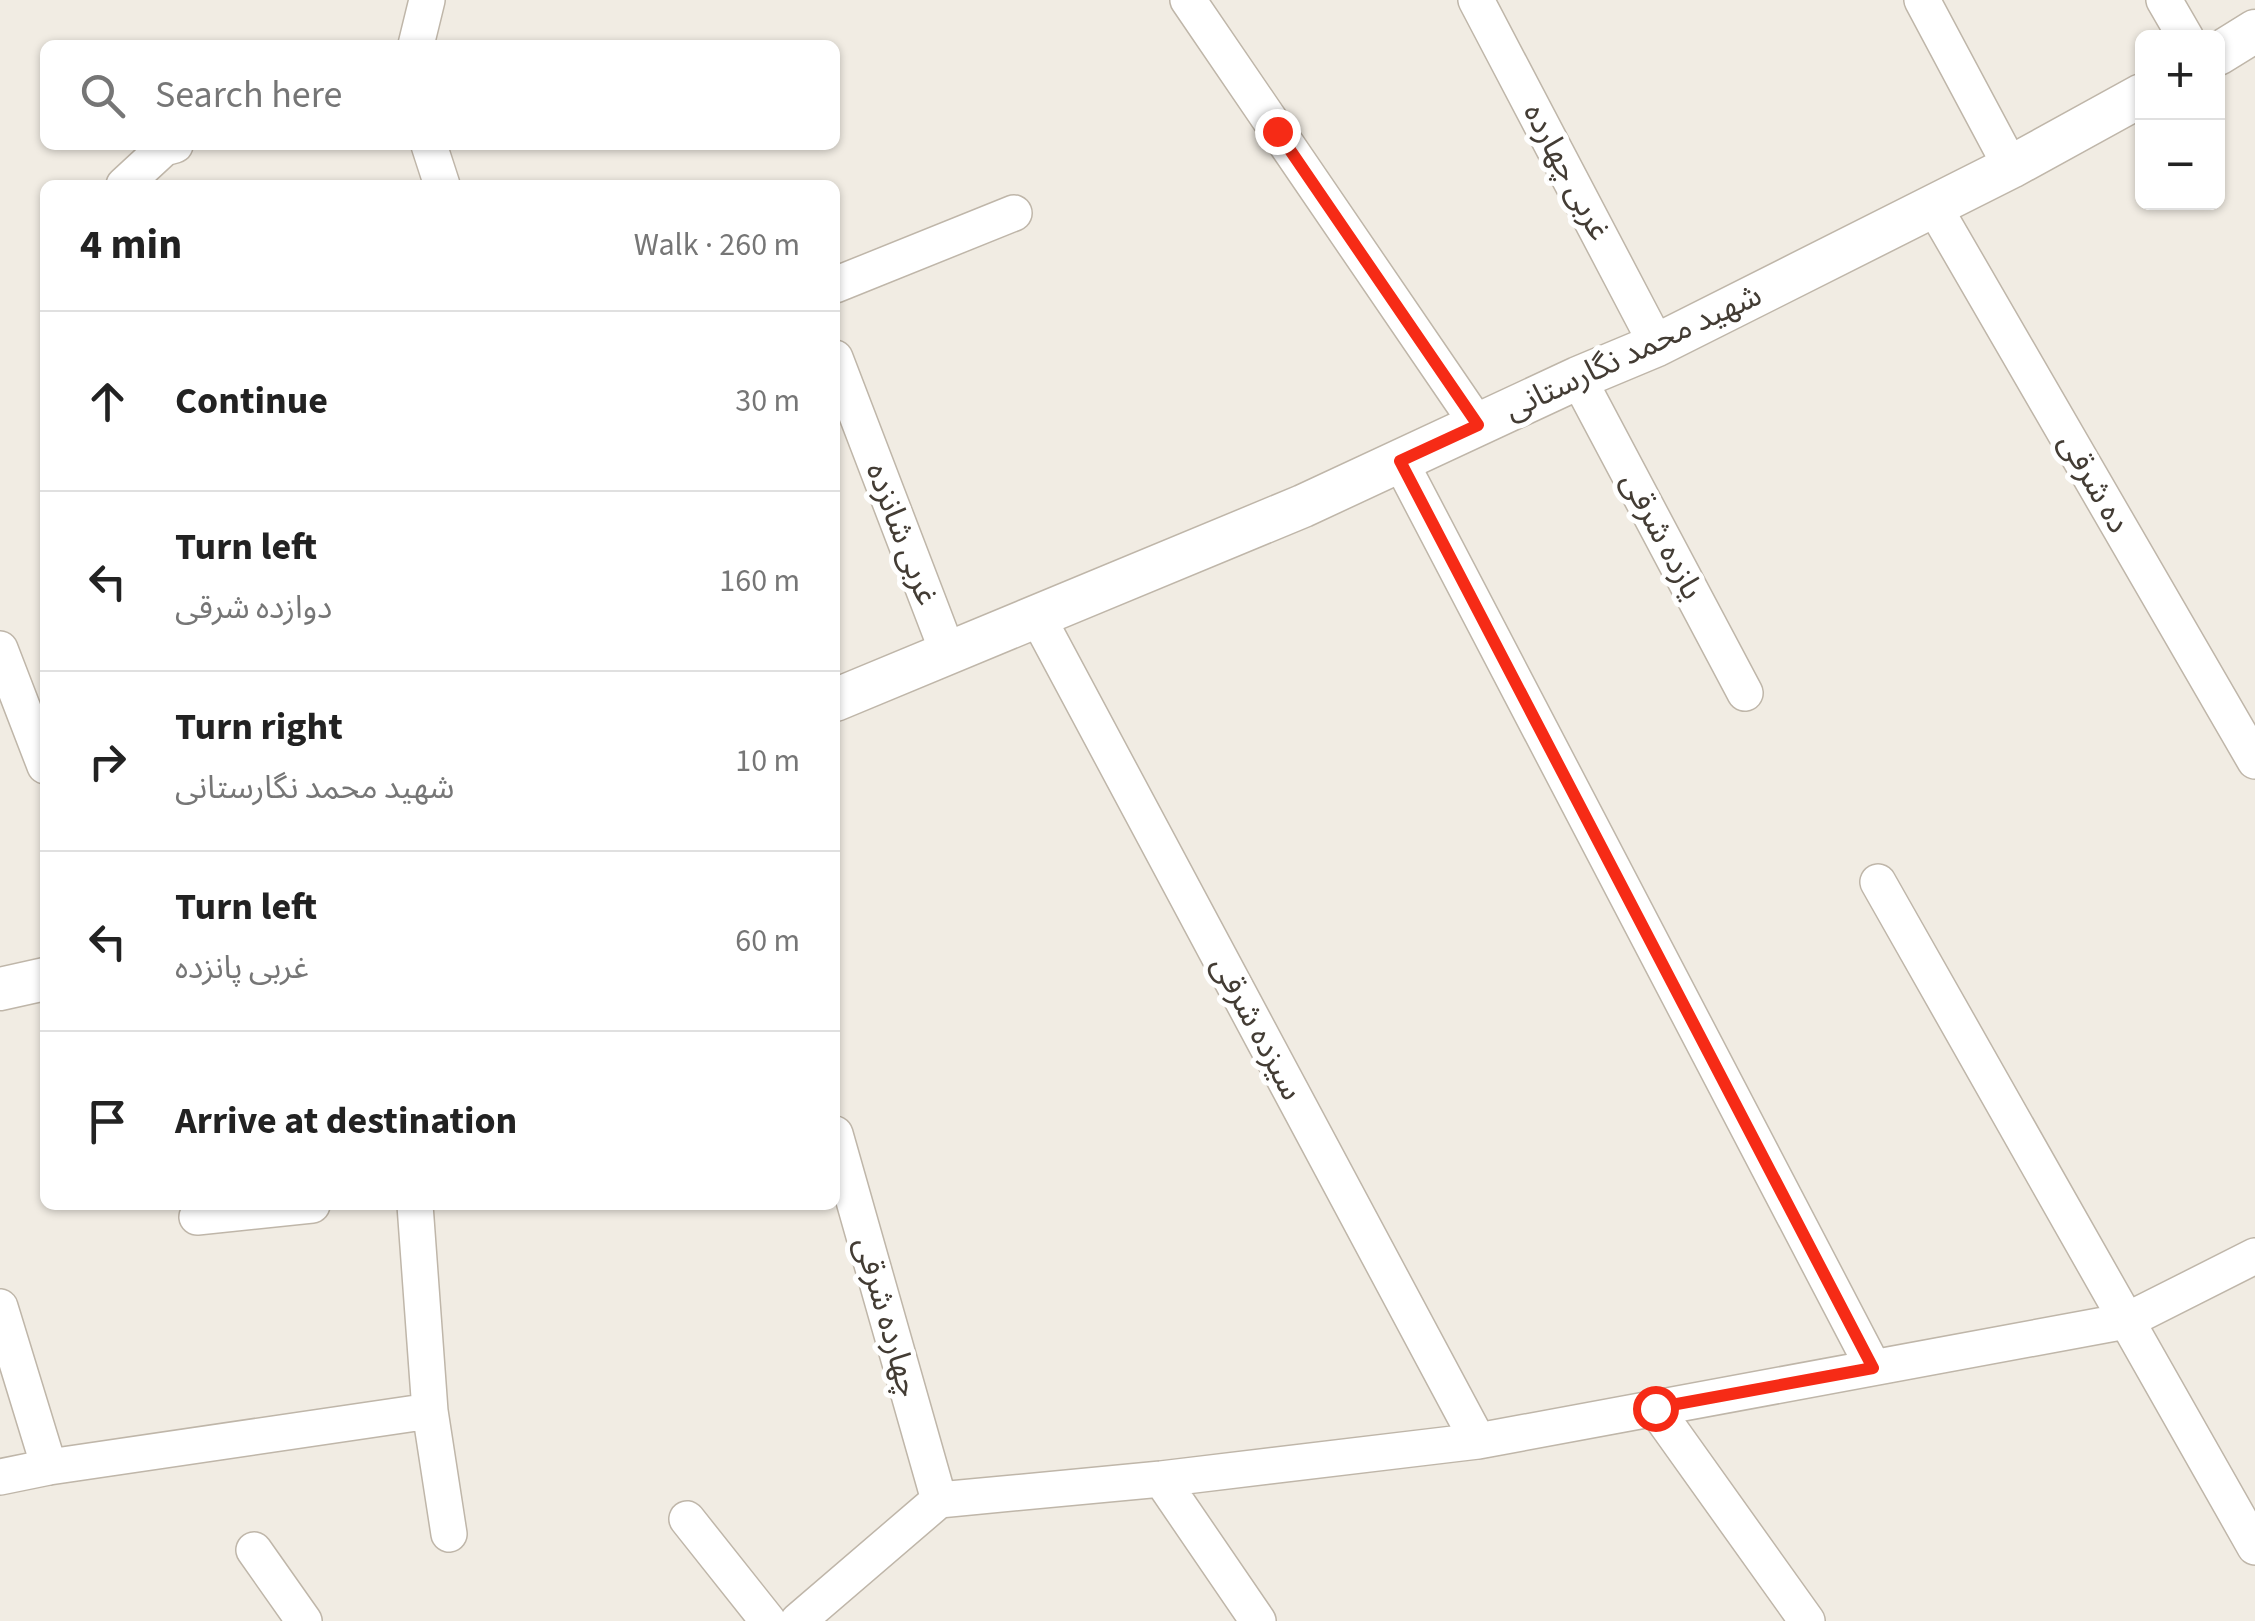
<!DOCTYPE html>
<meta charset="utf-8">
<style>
body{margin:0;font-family:"Source Sans 3","Noto Sans Arabic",sans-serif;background:#f6f6f6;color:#222}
.controls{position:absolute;right:30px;top:30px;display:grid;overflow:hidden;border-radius:15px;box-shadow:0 2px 8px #0004}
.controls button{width:90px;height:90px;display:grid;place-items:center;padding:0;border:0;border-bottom:2px solid #e0e0e0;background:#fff;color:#222;font:50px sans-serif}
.stop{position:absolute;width:30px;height:30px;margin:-22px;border:8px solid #f62b16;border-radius:50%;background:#fff}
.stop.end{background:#f62b16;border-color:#fff;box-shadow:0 2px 10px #0008}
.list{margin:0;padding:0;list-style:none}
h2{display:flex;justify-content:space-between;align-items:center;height:130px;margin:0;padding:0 40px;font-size:42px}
h2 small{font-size:32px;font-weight:400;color:#767676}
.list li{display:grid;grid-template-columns:65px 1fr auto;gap:30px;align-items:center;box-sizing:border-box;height:180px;padding:0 40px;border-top:2px solid #e0e0e0}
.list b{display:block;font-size:38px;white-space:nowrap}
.list p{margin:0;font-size:32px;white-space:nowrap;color:#767676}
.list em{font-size:32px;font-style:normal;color:#767676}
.icon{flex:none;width:55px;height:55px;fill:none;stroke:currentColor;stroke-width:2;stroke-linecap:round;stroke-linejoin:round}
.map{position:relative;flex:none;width:2255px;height:1621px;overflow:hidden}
.search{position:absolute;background:#fff;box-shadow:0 2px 8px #0004;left:40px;top:40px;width:800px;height:110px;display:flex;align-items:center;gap:25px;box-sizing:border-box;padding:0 35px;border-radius:15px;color:#767676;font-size:38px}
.panel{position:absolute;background:#fff;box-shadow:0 2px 8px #0004;left:40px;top:180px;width:800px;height:1030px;border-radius:15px}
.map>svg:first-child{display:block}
</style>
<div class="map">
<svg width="2255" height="1621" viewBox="0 0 2255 1621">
<rect width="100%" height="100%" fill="#f1ece3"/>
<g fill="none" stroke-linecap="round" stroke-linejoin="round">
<defs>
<path id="minor" d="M1188,0L1478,425
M1476,0L1657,345
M1922,0L2011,167
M2164,0L2186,38
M416,45L427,0
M429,145L442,185
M124,185L164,148L175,145
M1933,205L2255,761
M835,285L1014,213
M835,358L948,653
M1578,378L1745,693
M1400,461L1873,1367
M1037,616L1478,1441
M0,649L45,766
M1878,882L2255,1547
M835,1134L939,1500
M415,1205L430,1411L449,1534
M197,1217L312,1205
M0,1307L49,1467
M1655,1408L1807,1621
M0,1477L49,1467L430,1411
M1161,1479L1258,1621
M939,1500L1161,1479L1478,1441L2126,1321L2255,1256
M687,1519L768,1621
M254,1550L304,1621
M798,1621L939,1500"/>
<path id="tertiary" d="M2218,54L2255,31
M835,700L1303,506L1578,378L1657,345L2011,167L2142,95
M0,989L45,979"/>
</defs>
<use href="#minor" stroke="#bfb6a9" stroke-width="38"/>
<use href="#tertiary" stroke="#bfb6a9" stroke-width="45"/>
<use href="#minor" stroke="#fff" stroke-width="35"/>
<use href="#tertiary" stroke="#fff" stroke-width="42"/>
</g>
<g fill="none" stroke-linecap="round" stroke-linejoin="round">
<path stroke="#f62b16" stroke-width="12" d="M1277,131L1478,425L1400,461L1873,1368L1655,1408"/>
</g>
<g text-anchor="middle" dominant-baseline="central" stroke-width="10" stroke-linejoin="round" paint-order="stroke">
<g font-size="32" fill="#433c34" stroke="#fff">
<text transform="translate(1567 172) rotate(62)">غربی چهارده</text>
<text transform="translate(1633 352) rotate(-25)">شهید محمد نگارستانی</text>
<text transform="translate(2094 483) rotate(60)">ده شرقی</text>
<text transform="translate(902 534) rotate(69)">غربی شانزده</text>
<text transform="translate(1662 536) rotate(62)">یازده شرقی</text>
<text transform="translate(1257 1028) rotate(62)">سیزده شرقی</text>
<text transform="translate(887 1317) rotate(74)">چهارده شرقی</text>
</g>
</g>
</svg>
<div class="controls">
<button>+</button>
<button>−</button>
</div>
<div class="stop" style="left:1655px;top:1408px"></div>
<div class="stop end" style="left:1277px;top:131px"></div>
<div class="search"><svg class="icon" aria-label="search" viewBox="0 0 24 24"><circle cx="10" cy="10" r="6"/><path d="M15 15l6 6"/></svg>Search here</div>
<section class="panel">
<h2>4 min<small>Walk · 260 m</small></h2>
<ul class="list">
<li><svg class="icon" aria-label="ahead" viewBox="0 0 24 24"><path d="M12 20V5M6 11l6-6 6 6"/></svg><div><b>Continue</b></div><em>30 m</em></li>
<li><svg class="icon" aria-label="left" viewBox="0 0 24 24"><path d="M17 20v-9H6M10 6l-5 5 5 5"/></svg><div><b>Turn left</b><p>دوازده شرقی</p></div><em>160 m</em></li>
<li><svg class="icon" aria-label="right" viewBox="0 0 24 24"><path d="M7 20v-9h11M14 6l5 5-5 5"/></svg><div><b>Turn right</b><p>شهید محمد نگارستانی</p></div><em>10 m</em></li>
<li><svg class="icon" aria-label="left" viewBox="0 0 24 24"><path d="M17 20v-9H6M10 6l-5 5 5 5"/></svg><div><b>Turn left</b><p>غربی پانزده</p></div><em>60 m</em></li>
<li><svg class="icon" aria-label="arrive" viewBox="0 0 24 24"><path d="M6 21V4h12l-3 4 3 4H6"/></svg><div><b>Arrive at destination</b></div></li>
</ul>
</section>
</div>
